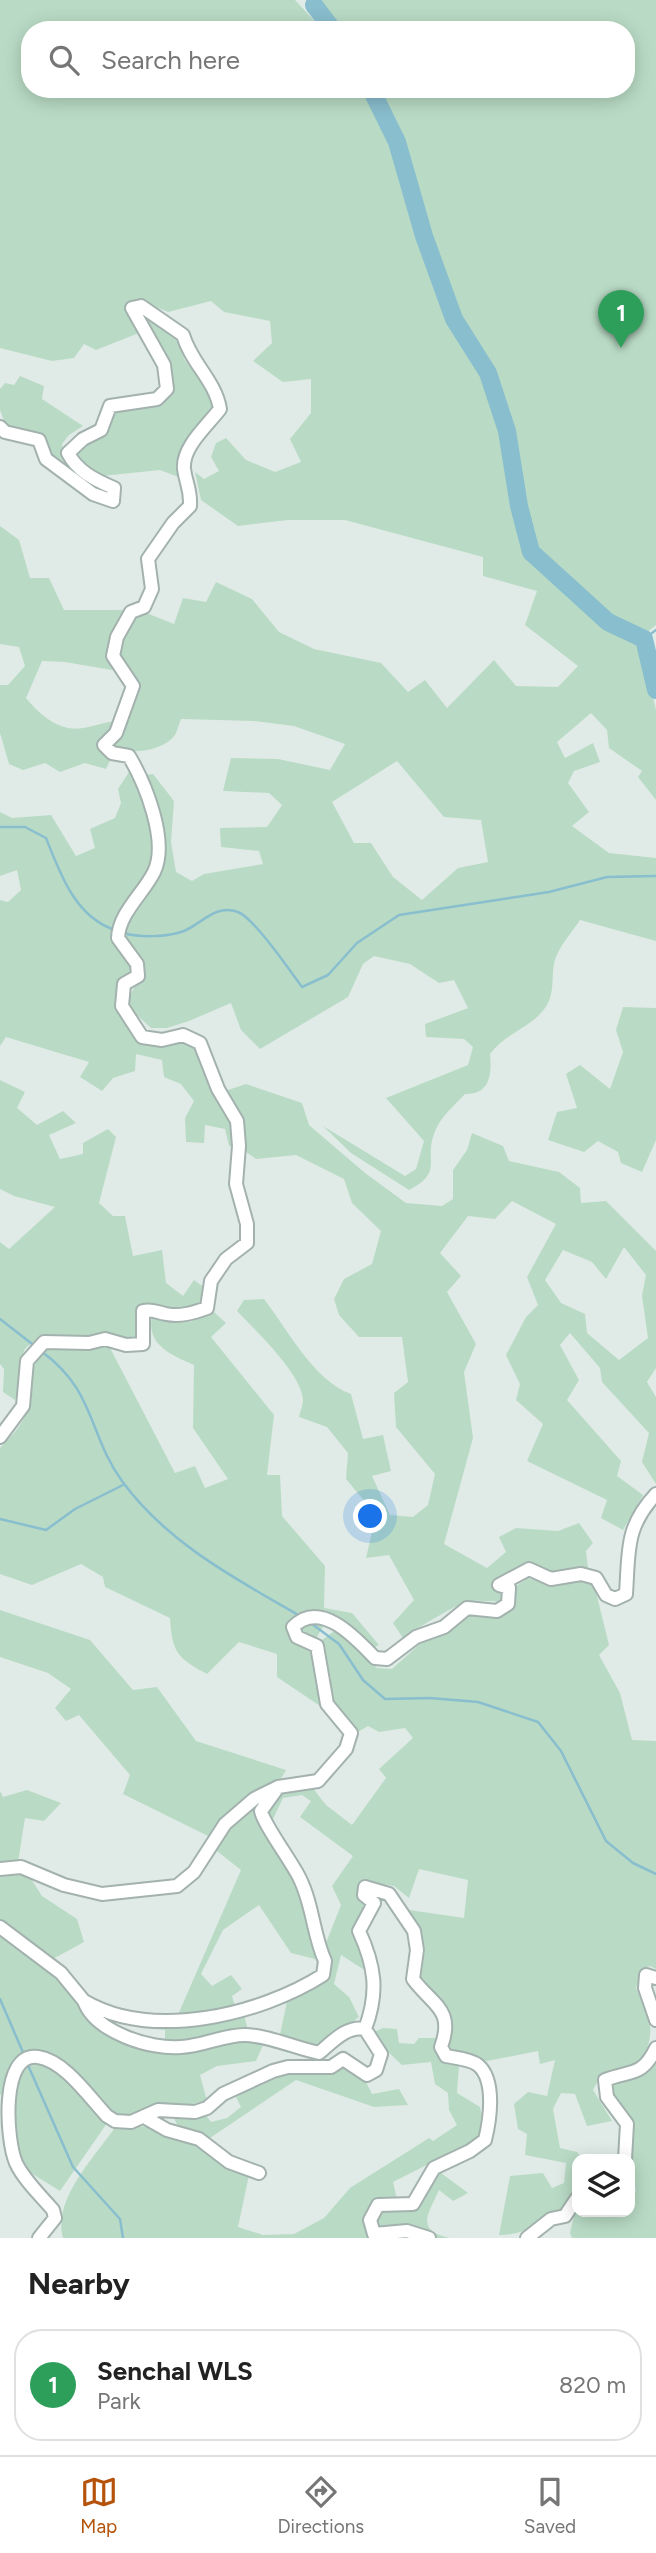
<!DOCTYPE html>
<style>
body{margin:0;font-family:Figtree,sans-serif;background:#f2f2f2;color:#222}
.controls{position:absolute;right:21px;bottom:21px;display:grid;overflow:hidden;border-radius:14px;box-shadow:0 4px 18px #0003}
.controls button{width:63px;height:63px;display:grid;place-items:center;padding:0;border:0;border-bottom:2px solid #e0e0e0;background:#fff;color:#222;font:35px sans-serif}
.you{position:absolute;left:371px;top:1517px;width:24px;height:24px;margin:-18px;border:5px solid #fff;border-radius:50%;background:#1a73e8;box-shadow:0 0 0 10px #1a73e833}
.badge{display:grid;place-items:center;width:46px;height:46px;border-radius:50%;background:#b45309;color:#fff;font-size:23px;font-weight:700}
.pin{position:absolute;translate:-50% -58px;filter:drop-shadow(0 2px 4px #0008)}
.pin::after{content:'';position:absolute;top:37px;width:24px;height:21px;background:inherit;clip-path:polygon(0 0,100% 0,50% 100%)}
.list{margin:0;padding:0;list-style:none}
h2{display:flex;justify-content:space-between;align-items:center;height:91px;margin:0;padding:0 28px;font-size:30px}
h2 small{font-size:23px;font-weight:400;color:#767676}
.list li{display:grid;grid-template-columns:46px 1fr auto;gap:21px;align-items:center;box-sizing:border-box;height:112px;margin:0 14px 14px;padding:0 14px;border:2px solid #e0e0e0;border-radius:28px}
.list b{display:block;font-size:26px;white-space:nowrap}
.list p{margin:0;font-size:23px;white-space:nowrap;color:#767676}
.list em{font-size:23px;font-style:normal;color:#767676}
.icon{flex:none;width:38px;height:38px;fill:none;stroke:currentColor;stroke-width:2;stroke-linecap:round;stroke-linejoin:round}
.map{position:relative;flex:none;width:656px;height:2238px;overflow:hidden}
.search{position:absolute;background:#fff;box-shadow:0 4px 18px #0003;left:21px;right:21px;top:21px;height:77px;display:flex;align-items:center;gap:18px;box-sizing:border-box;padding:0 24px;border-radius:28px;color:#767676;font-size:26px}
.sheet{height:217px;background:#fff}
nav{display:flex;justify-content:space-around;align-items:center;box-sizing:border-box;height:98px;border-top:2px solid #e0e0e0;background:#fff;font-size:19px;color:#767676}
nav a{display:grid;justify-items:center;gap:4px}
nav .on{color:#b45309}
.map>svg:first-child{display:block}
</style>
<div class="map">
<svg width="656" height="2238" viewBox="0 0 656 2238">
<rect width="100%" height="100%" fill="#e0ebe7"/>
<path fill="#b9dbc5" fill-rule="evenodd" d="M0,0H295L323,30H30V89H364L391,144L418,237L449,322L483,376L501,433L513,507L527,560L606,627L640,644L656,710V800L638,777L642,771L609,748L607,730L591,713L557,742L565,758L593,743L600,762L574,771L568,783L589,812L572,826L609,853L656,858V941L580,920C573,931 561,944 556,957C550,972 556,989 547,1005C533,1028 507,1031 490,1054C492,1074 490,1095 465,1094C454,1106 439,1118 434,1134C424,1161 444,1172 409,1190L351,1153L323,1126L405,1176L416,1169L424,1141L386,1098L468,1065L473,1047L464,1039L426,1037L425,1024L468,1008L454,980L439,983L410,964L374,956L363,964L348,997L260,1049L241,1030L231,1003L189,1021L167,1028H151L127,1006C130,990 140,982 144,967L123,938L124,926L162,868L145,775L153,774L174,801L171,842L176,872L192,881L204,874L263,864L259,851L221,847L220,828L267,827L282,805L269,793L223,791L231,758L278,759L330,770L345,744L294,726L254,721L181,719C179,724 177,731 175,735C163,752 124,757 108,744L136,685L117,654L134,614L144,612L174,624L183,598L206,602L216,582L252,599L279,632L314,649L381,663L408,692L425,680L447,708L494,660L516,686L558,687L578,666L525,625L537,591L483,576V557L345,520H288L238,526L201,500L195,472L204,479L219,471L211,457L216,443L226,438L246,460L275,472L301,462L290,439L311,413V379L283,382L253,361L272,343L270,321L224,312L211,301L168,312L140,300L129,301L125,310L139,333L96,350L84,344L74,358L52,361L0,348ZM397,761L444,817L481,820L488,862L458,868L422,900L393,877L371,843H354L332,802Z
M318,0H656V625L644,635L609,620L533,549L522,504L511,427L494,371L458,317L403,140L376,89H626V30H338Z
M138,310L178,340L184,359L209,392L213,407L181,478L160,470L102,476L85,466L73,453L112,412L158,402L166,359Z
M20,376L44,386L42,399L83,426L69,435L62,444L64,455L72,467L53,455L41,433L6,426L0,410V389L5,383L14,385Z
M0,526L19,540L30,578H49L64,610H126L109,656L112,670L65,662L42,661L26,698C40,715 59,732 83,728C95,726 104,722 117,721L100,743V752L112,756L106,769L85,763L60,772L45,763L23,770L9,764L0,733V685H8L25,666L19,647L0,644Z
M129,772C146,797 162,841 148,871C137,896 117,912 111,939L131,968L127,977L118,982L120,1015L139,1038C153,1039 171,1037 184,1041C209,1049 232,1123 236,1147L229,1146L225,1129L205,1125L204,1143L186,1142L185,1118L194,1101L181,1084L164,1077L162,1060L136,1054L135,1071L113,1078L102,1091L80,1077L89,1062L6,1037L0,1046V900L8,902L21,890L17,870L0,876V812L12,818L51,815L76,856L95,848L90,829L115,818L121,803L118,789Z
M656,978V1140L642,1172L621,1163L618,1152L598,1141L584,1152L548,1140L557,1112L577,1108L566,1074L580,1065L610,1089L623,1052L616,1030L623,1007L656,1008Z
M0,1080L25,1092L17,1108L37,1125L63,1111L76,1123L49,1135L60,1159L83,1154V1143L108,1129L116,1137L99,1203L113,1216H125L133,1256L162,1250L166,1283L183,1296L194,1280L205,1288V1303L187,1312L155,1306L137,1338L131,1342C110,1340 34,1329 24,1351C19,1362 21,1384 15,1400L3,1392L4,1369L0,1364V1242L9,1249L55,1207L14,1196L0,1189Z
M246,1084L302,1103L309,1125L365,1173L406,1203L442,1206L453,1199V1170L467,1150L472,1133L503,1146L509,1161L559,1172L580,1188L581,1203L606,1201L656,1251V1368L647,1382L656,1397V1484L642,1462L649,1433L602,1382L600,1368L570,1333L560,1345L579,1380L567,1400L621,1461L617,1476L643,1495L623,1530L601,1518L607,1500L527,1461L543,1424L516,1400L520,1384L506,1355L526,1317L538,1305L527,1277L556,1224L512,1201L495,1219L468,1216L440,1253L461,1276L447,1292L476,1344L464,1372L473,1438L444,1544L487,1568L506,1552L499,1537L516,1528L558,1531L579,1523L593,1543L586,1551L588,1568L500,1579L493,1586L503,1597L500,1601C489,1602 477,1599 466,1602C460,1603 408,1633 403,1638L393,1623L414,1600L389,1555L366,1558L376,1515L346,1479L348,1453L327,1427L299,1417C300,1412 303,1405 303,1400C302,1374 255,1330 237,1311L244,1300L264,1299C289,1331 313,1380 351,1394L363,1439L383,1435L391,1471L372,1476L390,1515L413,1517L428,1505L435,1474L396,1427L394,1393L408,1382L402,1337H359L339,1315L334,1299L344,1279L372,1264L381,1231L352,1203L344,1179L296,1155L256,1159L242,1149L225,1091ZM624,1247L646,1275L642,1296L648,1338L619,1360L587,1333L585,1314L561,1303L545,1280L563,1250L592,1262L606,1279Z
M214,1312L226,1323L211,1337L274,1415L267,1475H280L282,1516L325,1566L324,1608L352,1613L379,1645L373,1648C359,1632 348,1627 327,1623C304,1643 319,1680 323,1708L277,1677V1654L239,1642L207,1674C177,1658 172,1652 170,1618L105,1587L103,1577L81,1564L32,1585L0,1574V1448C13,1435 27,1420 30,1401C35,1373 27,1367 49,1345L108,1344L175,1473L195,1466L205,1488L228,1479L193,1428L194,1365C171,1355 146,1345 152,1316L190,1322Z
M528,1578L550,1585L586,1578L595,1588L609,1645L599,1655L620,1693L632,1740L656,1741V1969L650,1966L643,1969L636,1988C653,2022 656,2033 639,2066C620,2070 602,2070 593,2090L612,2121L587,2126L575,2094L561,2093L553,2109L560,2148L577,2152L582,2159H577V2192L566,2208C536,2216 535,2235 499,2235L510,2176L543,2173L552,2188L564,2183L566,2163L525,2155L527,2134L518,2129L514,2104L528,2092L547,2096L555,2060L540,2064L538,2051L487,2061L446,2050L452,2026L450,2014L421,1977L425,1950L420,1930L409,1910L464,1918L468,1880L419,1869L409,1898L394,1886L361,1880L357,1889L367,1903L362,1949L369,1973L341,1955L334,1984L349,1997L359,2017L317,2048L279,2039L288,1997L327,1980L331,1960L324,1948L341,1905L332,1886L353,1856L300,1817L311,1801L302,1795L283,1798L273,1819L268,1818V1810L284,1792L312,1787L326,1805L352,1825L386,1778L379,1769L413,1738L405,1728L379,1732L368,1726L358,1732L331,1702V1678L321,1650L322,1640L337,1629L377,1668L392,1669L421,1643L440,1635L470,1613L499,1618L511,1609L515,1587Z
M0,1610L90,1640L133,1690L157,1687L196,1741L286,1770L278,1784L210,1837L123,1794L130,1775L79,1715L66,1721L55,1708L71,1689L48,1673L0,1657Z
M27,1790L61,1803L44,1821L25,1818L18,1862L0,1865V1791L3,1797Z
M271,1792L259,1810L299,1882L323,1961L291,1953L259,1905L223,1930L201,1974L212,1986L231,1975L242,1989L232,1996L236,2010L177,2017L241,1870L213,1848L229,1825Z
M24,1868L42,1896L77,1919L84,1942L51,1960L0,1921V1872Z
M0,1933C14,1944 29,1955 43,1967C89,2009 107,2053 179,2053C200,2053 226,2042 248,2037L263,2045L256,2061L217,2066L200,2075L207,2101L127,2117L112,2116L60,2191L7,2158L5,2098L0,2094Z
M244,2015L248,2030L179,2044L165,2041V2030L143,2028V2019Z
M383,2028L397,2029L399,2043L414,2044L419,2038H438L445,2060L459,2066L457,2093L480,2107L484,2126L478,2139L393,2182L397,2199L377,2201L369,2238H63C52,2199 95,2157 116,2126C169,2122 206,2148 249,2175L238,2227L263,2235L294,2234L324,2218L350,2188L429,2138L433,2141L457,2125L449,2110L448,2093L435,2084L431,2062L402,2065L385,2049L374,2032Z
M656,2061V2238H572L570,2233L577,2203V2212H630V2195L636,2191L630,2167L631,2123L609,2093V2083L650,2068Z
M343,2063L366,2082L372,2094L399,2089L408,2105L374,2107L296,2080L207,2140L179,2128L172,2115L205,2114L211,2122L227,2118L241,2107L236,2097C270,2076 304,2070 343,2063Z
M437,2170L468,2193L453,2201L439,2190C429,2213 414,2230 450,2238H436L420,2232L375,2229L373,2220L380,2208L417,2205Z"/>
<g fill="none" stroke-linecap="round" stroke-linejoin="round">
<path stroke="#89bece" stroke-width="2.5" d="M309,0L314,5
M644,639L656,630
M0,827H25L46,838C60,873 75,917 115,930
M124,933C140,938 168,937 184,931C203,923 215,904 238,912C254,918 290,971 302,987L328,975L357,943L399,915L549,892L607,877L656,876
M0,1319L36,1347
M41,1351C96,1391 88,1434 122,1481C167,1543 236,1579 300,1616
M0,1519L46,1530L75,1509L123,1485
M312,1624L339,1644L363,1680L385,1699L430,1698L478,1702L538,1722L561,1751L606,1841L633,1863L656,1874
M0,1999L25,2057
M27,2063L73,2167L120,2219L123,2238"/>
<path stroke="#89bece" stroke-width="18" d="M314,5L333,30
M371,89L397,142L424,236L454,319L488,373L507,431L519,506L531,552L608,622L644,639L656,690"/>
<defs>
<path id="minor" d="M0,427L5,432L39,440L46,459L93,494L113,501L114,488C95,480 77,471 68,453L83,439L101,430L110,406L157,399L167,389L164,365L132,308L141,306L183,335C191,363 215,380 220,409C207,426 182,447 184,469C186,484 191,489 190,506L173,523L148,559L152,589L144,607L131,612L117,637L113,656L133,686L116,733L104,745L112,753L129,756C145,783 169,841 154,872C143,894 119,913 118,938L137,964L138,976L124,984L122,1006L142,1037L162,1040L183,1035L200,1043L218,1089L237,1121L239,1146L236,1184L247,1224V1243L226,1259L211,1281L207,1308C193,1313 180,1317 166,1314C156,1312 152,1309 143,1311V1344L126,1345L105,1339L89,1343L44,1342L27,1361L23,1406L0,1437
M276,1790L261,1811C263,1823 291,1861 299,1877C313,1904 313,1935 325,1961L323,1975C260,2015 152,2041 84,2001C95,2032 151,2050 181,2047C203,2046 223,2035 245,2035C266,2035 296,2048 319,2053C332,2042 347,2025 365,2029
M0,1869L21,1867L64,1885L102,1894L177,1886L194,1872L225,1824L254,1799L278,1787L318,1781L346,1749L351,1733L327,1704L317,1646L297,1637L293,1627C320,1599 355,1637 375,1658L387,1659L416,1637L444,1627L467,1608L497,1611L508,1604L509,1588L499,1585L529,1569L551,1579L581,1574L596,1578L606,1595L615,1599L626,1594C629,1551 625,1527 656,1494
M0,1927L61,1973L84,2001
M656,1978L646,1975L645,1988L656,2020
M146,2118L167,2130L199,2139L229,2162L259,2173
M625,2159L627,2124L607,2097L605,2080C631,2070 642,2077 656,2048
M39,2238L55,2218L53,2210C41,2196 24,2180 16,2163C6,2140 0,2051 38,2057C65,2061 89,2097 107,2116L115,2121L131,2122L158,2110L195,2112L207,2108L223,2094L273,2071L288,2067H331L343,2059L367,2075L376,2070L381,2054L365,2029C379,1992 375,1966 359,1931L374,1903L364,1895L365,1887L389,1894L414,1931L417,1950L413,1979C432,2005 455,2009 441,2047L446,2056C456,2058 470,2059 478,2065C496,2080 490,2120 485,2140L470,2151L434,2168L413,2204L378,2205L370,2220L374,2234L407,2231L429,2238
M527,2238L551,2219L565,2216L577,2198"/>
</defs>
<use href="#minor" stroke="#a3b2ae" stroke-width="16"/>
<use href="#minor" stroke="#fff" stroke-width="12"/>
</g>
</svg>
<div class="controls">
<button><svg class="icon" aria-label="layers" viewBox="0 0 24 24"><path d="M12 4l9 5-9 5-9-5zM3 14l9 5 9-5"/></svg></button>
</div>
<div class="you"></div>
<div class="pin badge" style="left:621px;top:348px;background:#2e9e5b">1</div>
<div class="search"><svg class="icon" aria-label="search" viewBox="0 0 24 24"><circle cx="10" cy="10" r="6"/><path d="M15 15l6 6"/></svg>Search here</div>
</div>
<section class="sheet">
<h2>Nearby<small></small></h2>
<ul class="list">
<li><span class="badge" style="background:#2e9e5b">1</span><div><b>Senchal WLS</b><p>Park</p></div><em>820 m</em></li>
</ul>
</section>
<nav>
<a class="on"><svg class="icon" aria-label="map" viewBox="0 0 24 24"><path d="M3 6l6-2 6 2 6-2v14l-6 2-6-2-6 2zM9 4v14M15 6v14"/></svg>Map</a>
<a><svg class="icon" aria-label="directions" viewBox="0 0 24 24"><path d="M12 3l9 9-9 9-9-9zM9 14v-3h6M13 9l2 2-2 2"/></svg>Directions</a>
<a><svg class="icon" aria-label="saved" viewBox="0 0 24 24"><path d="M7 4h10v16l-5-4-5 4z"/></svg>Saved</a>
</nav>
